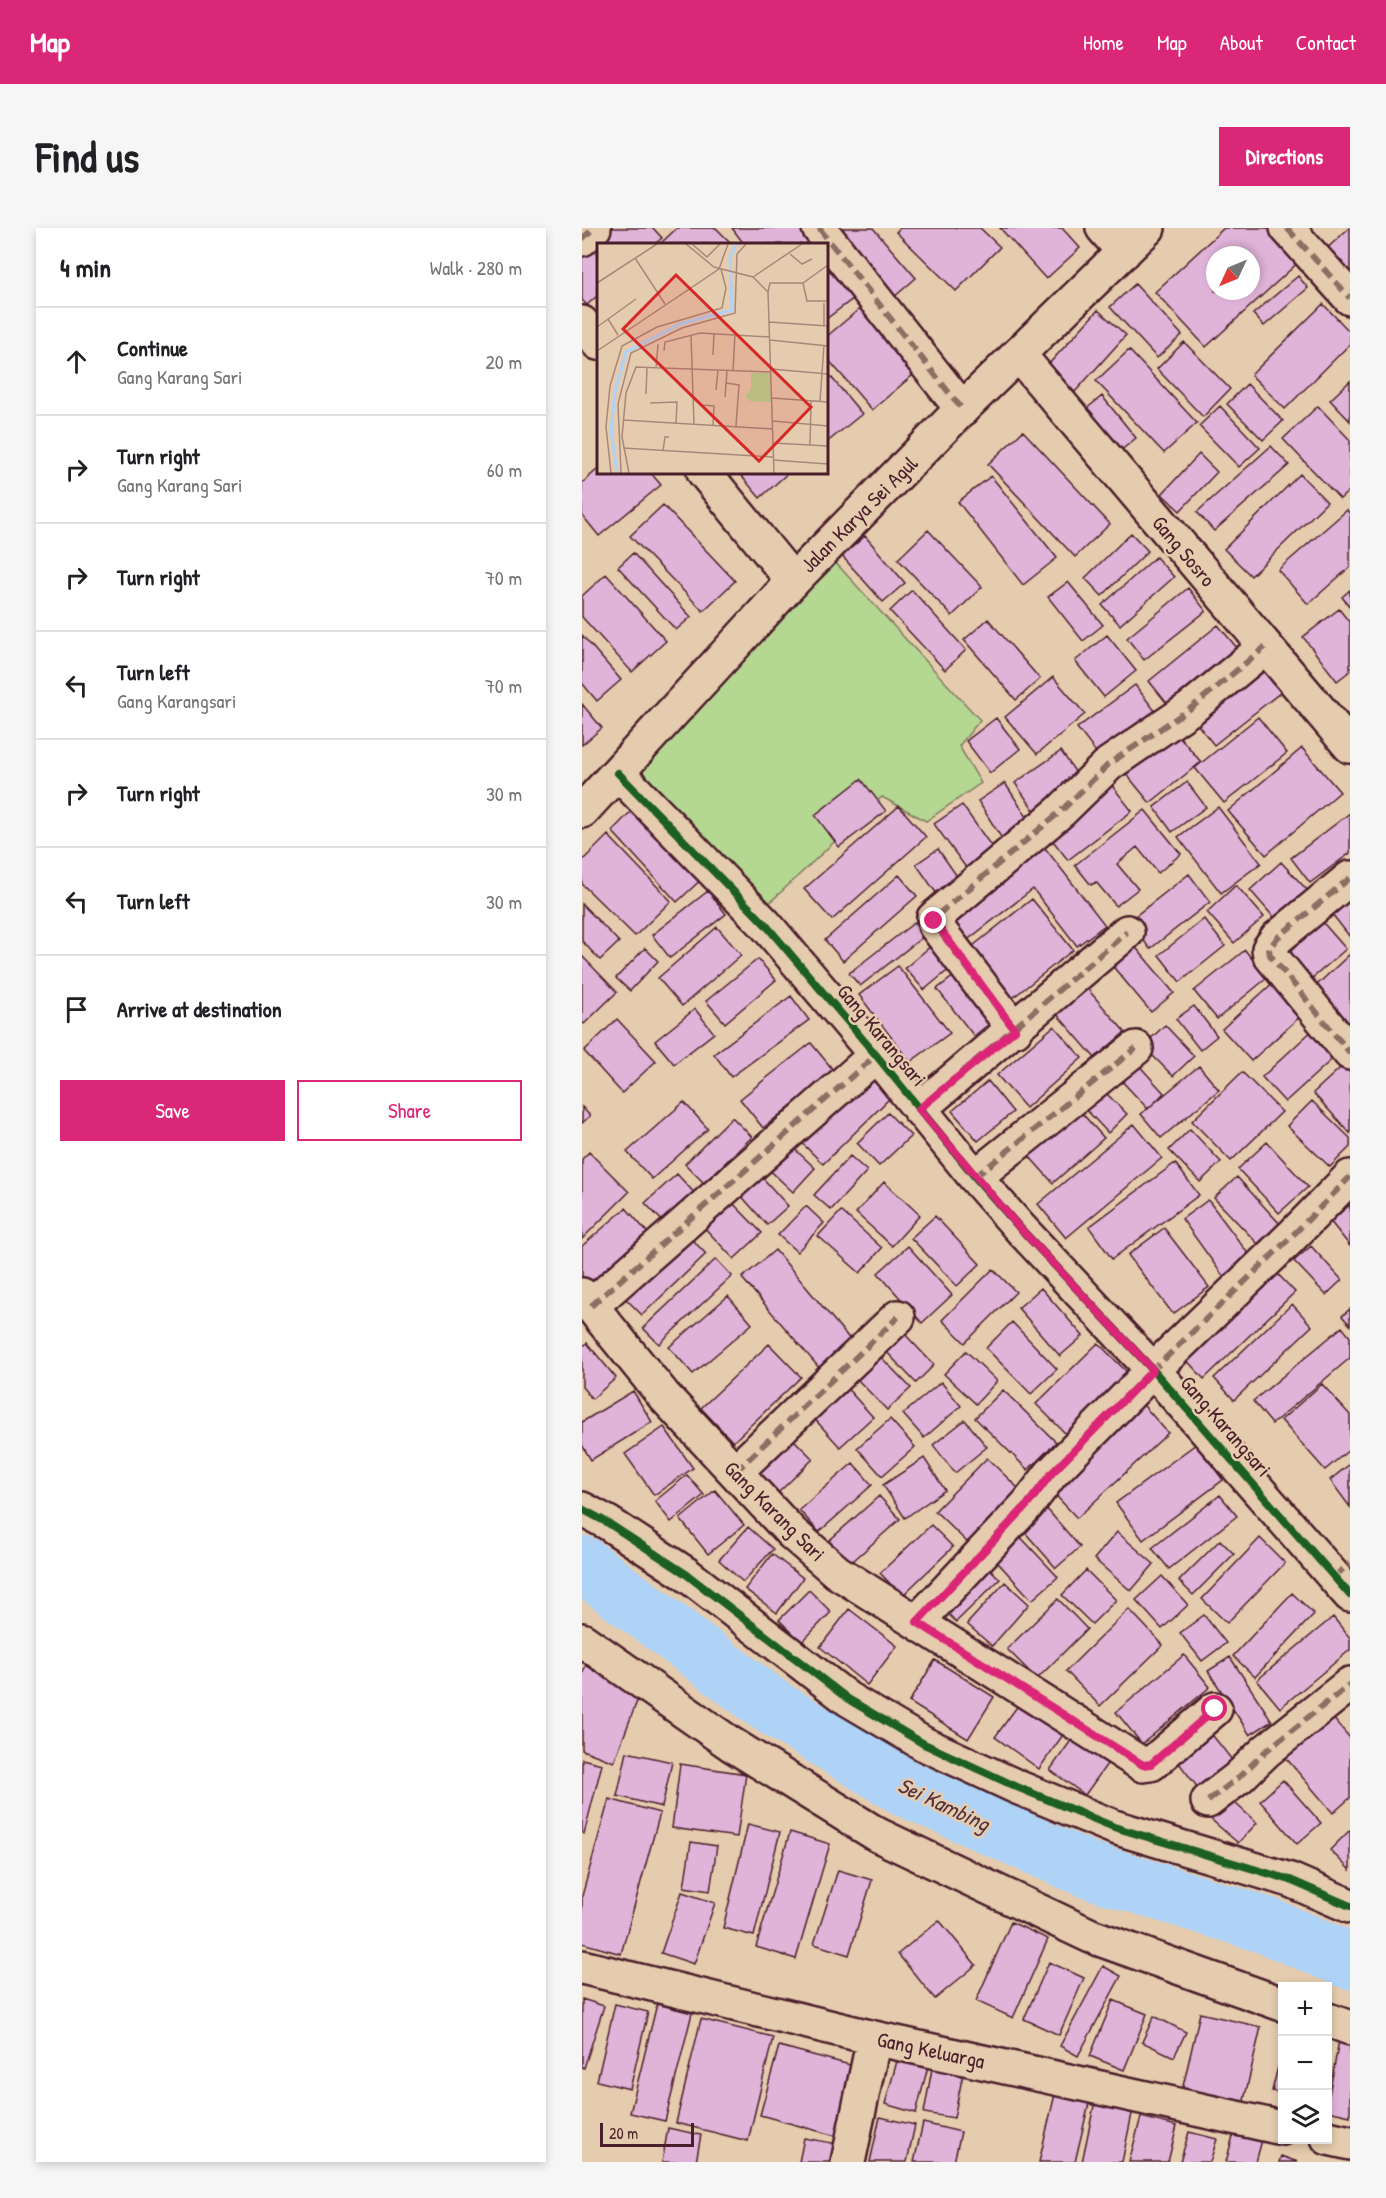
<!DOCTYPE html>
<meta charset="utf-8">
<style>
body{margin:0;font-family:"Patrick Hand",sans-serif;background:#f6f6f6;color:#202124}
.controls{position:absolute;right:18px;bottom:18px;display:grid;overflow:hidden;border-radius:0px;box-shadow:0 3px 9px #0003}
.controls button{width:54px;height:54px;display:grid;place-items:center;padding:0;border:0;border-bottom:2px solid #e0e0e0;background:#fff;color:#202124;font:30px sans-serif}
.compass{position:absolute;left:624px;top:18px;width:54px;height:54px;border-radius:50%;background:#fff;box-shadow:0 3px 9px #0003;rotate:226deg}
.scale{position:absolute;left:18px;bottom:15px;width:94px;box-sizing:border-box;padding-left:6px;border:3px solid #4a1f2b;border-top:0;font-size:16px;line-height:21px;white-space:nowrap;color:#4a1f2b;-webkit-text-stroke:4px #e6ccae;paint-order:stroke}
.stop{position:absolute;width:18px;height:18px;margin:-14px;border:4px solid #db2777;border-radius:50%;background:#fff}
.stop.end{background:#db2777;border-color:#fff;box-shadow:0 2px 6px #0008}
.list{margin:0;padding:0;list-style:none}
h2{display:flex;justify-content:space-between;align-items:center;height:78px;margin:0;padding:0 24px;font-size:26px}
h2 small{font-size:20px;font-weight:400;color:#757577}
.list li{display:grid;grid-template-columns:39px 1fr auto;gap:18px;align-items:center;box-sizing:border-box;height:108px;padding:0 24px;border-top:2px solid #e0e0e0}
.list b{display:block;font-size:22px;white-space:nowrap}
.list p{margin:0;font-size:20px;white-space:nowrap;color:#757577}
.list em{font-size:20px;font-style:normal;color:#757577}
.actions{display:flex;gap:12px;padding:18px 24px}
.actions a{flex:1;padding:14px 0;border:2px solid #db2777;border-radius:0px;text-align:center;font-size:21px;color:#db2777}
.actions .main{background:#db2777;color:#fff}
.icon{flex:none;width:33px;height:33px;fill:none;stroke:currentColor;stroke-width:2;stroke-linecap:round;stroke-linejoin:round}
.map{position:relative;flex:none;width:768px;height:1934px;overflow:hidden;border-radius:0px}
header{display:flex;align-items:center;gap:36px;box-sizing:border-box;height:84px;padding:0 30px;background:#db2777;color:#fff}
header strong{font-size:28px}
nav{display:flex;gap:33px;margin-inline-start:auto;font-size:21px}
.intro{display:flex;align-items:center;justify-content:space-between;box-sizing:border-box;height:144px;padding:0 36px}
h1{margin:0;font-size:42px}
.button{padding:15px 27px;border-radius:0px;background:#db2777;color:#fff;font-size:21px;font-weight:700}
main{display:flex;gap:36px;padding:0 36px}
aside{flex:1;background:#fff;border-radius:0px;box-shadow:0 3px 9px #0003}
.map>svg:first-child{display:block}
</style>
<header>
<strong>Map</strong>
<nav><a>Home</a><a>Map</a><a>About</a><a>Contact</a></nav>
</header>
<div class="intro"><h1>Find us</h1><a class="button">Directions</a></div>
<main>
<aside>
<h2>4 min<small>Walk · 280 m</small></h2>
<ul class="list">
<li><svg class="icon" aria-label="ahead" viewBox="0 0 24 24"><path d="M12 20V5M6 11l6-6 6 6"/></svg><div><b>Continue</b><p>Gang Karang Sari</p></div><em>20 m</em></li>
<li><svg class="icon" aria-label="right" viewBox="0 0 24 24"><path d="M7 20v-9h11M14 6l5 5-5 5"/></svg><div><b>Turn right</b><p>Gang Karang Sari</p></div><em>60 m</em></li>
<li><svg class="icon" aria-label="right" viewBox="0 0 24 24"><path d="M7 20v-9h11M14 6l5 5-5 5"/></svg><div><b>Turn right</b></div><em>70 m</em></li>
<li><svg class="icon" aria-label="left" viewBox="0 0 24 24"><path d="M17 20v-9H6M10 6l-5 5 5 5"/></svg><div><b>Turn left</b><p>Gang Karangsari</p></div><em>70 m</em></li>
<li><svg class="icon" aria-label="right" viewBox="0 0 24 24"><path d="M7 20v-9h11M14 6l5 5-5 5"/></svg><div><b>Turn right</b></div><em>30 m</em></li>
<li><svg class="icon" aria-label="left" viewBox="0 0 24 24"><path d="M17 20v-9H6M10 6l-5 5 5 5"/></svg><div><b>Turn left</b></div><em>30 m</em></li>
<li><svg class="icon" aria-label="arrive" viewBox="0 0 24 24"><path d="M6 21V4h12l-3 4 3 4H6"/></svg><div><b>Arrive at destination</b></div></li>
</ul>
<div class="actions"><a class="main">Save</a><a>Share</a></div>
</aside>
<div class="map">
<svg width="768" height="1934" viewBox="0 0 768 1934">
<rect width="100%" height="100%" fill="#e6ccae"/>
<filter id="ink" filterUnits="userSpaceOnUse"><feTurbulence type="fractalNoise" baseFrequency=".0167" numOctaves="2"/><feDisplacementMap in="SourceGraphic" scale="12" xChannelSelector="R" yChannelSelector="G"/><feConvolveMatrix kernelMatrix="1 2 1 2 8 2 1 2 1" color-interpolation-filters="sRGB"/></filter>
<g filter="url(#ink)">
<path fill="#b4d792" stroke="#7f7b5e" stroke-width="1.5" d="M252,333L398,492L377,518L399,555L344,593L300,569L182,680L51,546Z"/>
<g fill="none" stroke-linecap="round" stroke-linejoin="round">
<path stroke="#afd2f7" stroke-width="57" d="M0,1336L190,1479L325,1561L504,1641L686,1698L768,1733"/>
</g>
<path fill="#e0b4d9" stroke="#4a1f2b" stroke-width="1.5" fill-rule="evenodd" d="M19,0H71L80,10L73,16H16V67L5,77L0,72V17Z
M95,0H134L150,16H78Z
M150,0H219L232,16H162Z
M251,0H291L334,50L311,70Z
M318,0H398L418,19L374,63L314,4Z
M418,0H480L498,20L464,51Z
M642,0H691L720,31L624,119L573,64ZM633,27H669V63H633Z
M767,0H768V48L739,26Z
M244,33L272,70L244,91Z
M716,48L726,60L682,98L671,86Z
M553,56L600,107L575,130L528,79Z
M741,76L768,104V116L703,181L669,147Z
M282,77L338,141L290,182L244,129V109Z
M516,82L544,107L493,164L465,138Z
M602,114L648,161L621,189L575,141Z
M547,122L615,195L582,225L514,153Z
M244,143L280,186L244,215Z
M768,153V193L748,172Z
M665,156L701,193L681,212L645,176Z
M520,168L554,210L531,229L498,186Z
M638,178L678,220L657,239L617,198Z
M736,178L768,212V262L758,271L701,211Z
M441,203L528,296L493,329L406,236Z
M689,218L707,237L632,303L615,284Z
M617,226L635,244L598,283L580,266Z
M16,241V244H68L79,257L17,308L0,287V255Z
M156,244H207L178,270Z
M718,246L745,274L669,348L642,321Z
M409,248L475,330L441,357L376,274Z
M81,277L153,353L121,383L48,308Z
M765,282L768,286V339L726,376L696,342Z
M346,302L400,359L370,388L316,331Z
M549,305L566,323L520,368L503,350Z
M283,308L323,355L301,374L260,328Z
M51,325L109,389L94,402L36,339Z
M574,329L592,349L538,397L520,377Z
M24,346L84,413L50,444L0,389V368Z
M486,354L521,397L501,413L466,369Z
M606,360L624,383L562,432L545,410Z
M330,362L384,422L363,442L308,383Z
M768,362V379L760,369Z
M757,381L768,395V443L755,453L721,409Z
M406,391L458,451L434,472L382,412Z
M636,397L660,426L591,483L567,453Z
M0,407L39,452L15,473L0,455Z
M525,407L554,443L522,469L493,433Z
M679,438L699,464L632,517L612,492Z
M471,449L503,486L455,526L423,489Z
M553,457L577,488L520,532L495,500Z
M0,476L20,500L0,517Z
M676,489L705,525L642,575L613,540Z
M414,490L438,521L408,545L384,513Z
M591,501L619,534L568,575L541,542Z
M720,520L758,564L684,627L646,583Z
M479,523L500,554L454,585L433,555Z
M279,551L304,583L257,619L233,587Z
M605,554L624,579L590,604L572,579Z
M423,555L450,597L422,614L396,573Z
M528,555L550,583L486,632L464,604Z
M57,575L124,647L95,674L30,603Z
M380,577L412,622L385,641L352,596Z
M317,578L344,609L250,692L222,661Z
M636,579L679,635L639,665L596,609Z
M563,582L599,626L576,645L555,619L535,636L556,661L534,678L514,654L509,657L493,637Z
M768,585V625L728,655L709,630Z
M26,607L89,673L53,708L0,656V633Z
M456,611L523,697L495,718L451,661L379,717L356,688Z
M356,621L379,654L357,669L334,636Z
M699,634L727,664L695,693L668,662Z
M607,646L628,674L568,721L547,693Z
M317,647L335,668L261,733L243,712Z
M654,657L682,689L652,715L625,684Z
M768,658V709L743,677Z
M126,663L144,686L88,730L70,707Z
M450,671L491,722L428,772L387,721Z
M0,676L37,714L18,732L0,713Z
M730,682L764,721L727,753L693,713Z
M341,688L351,701L278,758L267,745Z
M622,691L643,718L598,754L577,727Z
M135,699L159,727L100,778L76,750Z
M357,711L376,734L342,762L323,740Z
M551,716L592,765L569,784L528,735Z
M63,720L76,733L48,763L34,750Z
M663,722L685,750L635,791L612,763Z
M768,726V793L757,804L723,768Z
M0,728L35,764L2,796L0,794Z
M176,731L194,752L143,795L124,773Z
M316,738L368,805L328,834L277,767Z
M381,741L418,787L392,808L355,761Z
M496,750L543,804L513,830L466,776Z
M693,753L722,785L669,833L640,801Z
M209,768L227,792L149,849L132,826Z
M612,778L635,808L618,822L594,791Z
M113,781L132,805L92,836L73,813Z
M35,791L74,833L40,865L2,823Z
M583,797L612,828L591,848L561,818Z
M472,798L500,830L444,880L415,847Z
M735,798L758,824L703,874L680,849Z
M229,815L252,843L181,900L158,871Z
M768,831V905L731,865Z
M553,833L582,865L566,881L535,848Z
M617,838L637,862L579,910L559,886Z
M280,841L308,870L241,936L213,908Z
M660,844L700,884L649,933L610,893Z
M406,853L431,884L396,913L370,883Z
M516,857L545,886L526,905L498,875Z
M489,873L522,910L471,955L438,918Z
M730,873L768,910V919L748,939L705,898Z
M102,874L126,901L70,951L45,924Z
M0,879L8,888L0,895Z
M306,885L329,908L297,938L275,915Z
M150,889L170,909L122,955L103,936Z
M552,896L580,930L484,1010L456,976Z
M608,901L639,934L618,954L587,922Z
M202,911L233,940L211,964L180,935Z
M685,914L726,959L697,985L656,941Z
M7,924L47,964L0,1011V931Z
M268,928L285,943L249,982L232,967Z
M593,935L617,967L530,1031L507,999Z
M170,938L206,978L185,997L149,956Z
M95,946L117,970L86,999L63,975Z
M655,949L699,997L677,1017L632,970Z
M302,954L338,987L310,1018L274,985Z
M142,966L180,1005L152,1031L115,992Z
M626,972L668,1028L641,1048L600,991Z
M768,977V1018L748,993Z
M224,978L242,995L215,1024L196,1007Z
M44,980L72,1012L9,1066L0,1056V1018Z
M259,983L300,1020L278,1045L236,1008Z
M353,988L398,1036L375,1058L329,1010Z
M582,1000L627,1059L591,1086L546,1027Z
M101,1002L124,1026L60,1087L36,1063Z
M326,1018L370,1067L340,1095L296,1045Z
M729,1018L760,1052L744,1067L712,1033Z
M193,1022L271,1115L239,1142L160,1050Z
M134,1031L150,1048L77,1116L61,1100Z
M689,1039L713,1064L622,1151L599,1126Z
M411,1041L434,1064L383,1115L360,1092Z
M459,1060L501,1108L478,1128L436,1080Z
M146,1068L170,1096L111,1146L87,1119Z
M710,1076L730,1098L652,1172L632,1150Z
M768,1081V1097L760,1088Z
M430,1094L475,1141L449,1166L404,1120Z
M760,1099L768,1109V1130L690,1196L671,1173Z
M318,1101L352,1137L334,1155L300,1119Z
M5,1115L34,1150L10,1171L0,1159V1119Z
M516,1115L547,1146L485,1207L454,1176Z
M187,1116L219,1149L151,1214L119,1180Z
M384,1123L415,1153L394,1176L362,1146Z
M295,1125L329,1160L305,1182L272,1148Z
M359,1154L379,1178L342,1210L321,1186Z
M261,1156L291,1189L258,1219L228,1186Z
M740,1156L768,1187V1221L743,1242L699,1192Z
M421,1162L474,1214L446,1242L393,1190Z
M51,1163L70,1194L9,1232L0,1217V1194Z
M555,1170L586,1205L495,1290L463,1256Z
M308,1191L333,1219L300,1248L275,1220Z
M383,1192L405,1219L373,1245L351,1217Z
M82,1199L111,1240L72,1267L43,1226Z
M207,1207L231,1231L196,1265L172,1241Z
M614,1216L641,1252L561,1312L534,1275Z
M342,1230L363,1262L323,1290L301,1257Z
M405,1230L437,1261L386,1315L353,1283Z
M271,1235L290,1257L237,1304L217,1282Z
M768,1236V1279L748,1252Z
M105,1247L122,1267L89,1294L73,1273Z
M133,1262L162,1297L126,1326L98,1291Z
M638,1267L655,1288L587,1341L570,1320Z
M297,1268L318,1291L262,1341L241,1318Z
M464,1280L498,1319L474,1340L440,1301Z
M349,1297L371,1319L320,1368L298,1345Z
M166,1299L191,1321L161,1354L137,1332Z
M432,1302L476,1349L450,1372L407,1325Z
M535,1304L572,1336L549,1363L512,1331Z
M678,1310L703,1335L645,1395L620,1371Z
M638,1312L652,1326L611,1367L597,1353Z
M190,1326L221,1350L195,1385L163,1361Z
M403,1336L418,1351L374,1394L359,1378Z
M504,1342L534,1372L510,1396L480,1367Z
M580,1348L606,1377L580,1401L554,1372Z
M423,1354L447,1376L410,1418L385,1396Z
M227,1362L249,1384L220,1414L197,1392Z
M710,1365L732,1386L673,1449L651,1428Z
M476,1371L505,1401L455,1451L425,1421Z
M267,1381L315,1418L285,1457L238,1419Z
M547,1381L581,1417L518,1478L484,1443Z
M622,1387L644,1415L620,1433L598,1405Z
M751,1389L768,1410V1422L698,1480L675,1452Z
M602,1427L628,1459L560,1516L534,1484Z
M648,1429L690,1493L668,1507L626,1443Z
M353,1432L412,1469L386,1511L327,1474Z
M4,1437L60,1460L32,1534L0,1522V1447Z
M437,1476L481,1507L457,1541L413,1509Z
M750,1489L768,1510V1570L751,1585L703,1529Z
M624,1499L658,1542L623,1569L590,1526Z
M490,1511L525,1536L503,1567L468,1542Z
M45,1524L90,1534L80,1579L35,1568Z
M0,1531L20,1536L2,1606L0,1605Z
M98,1536L164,1546L155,1609L90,1600Z
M701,1552L739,1595L715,1616L678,1573Z
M643,1566L675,1595L656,1615L624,1587Z
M27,1571L78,1585L39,1726L0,1715V1668Z
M166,1596L198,1604L172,1708L141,1700Z
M768,1602V1642L748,1622Z
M208,1604L248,1616L214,1731L174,1719Z
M109,1614L135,1618L128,1663L102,1659Z
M256,1642L290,1652L267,1727L232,1716Z
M100,1664L133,1675L112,1736L79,1725Z
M357,1692L394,1737L353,1771L316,1726Z
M429,1694L466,1711L431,1790L394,1773Z
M467,1734L502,1750L477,1807L442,1791Z
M521,1738L539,1748L496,1828L478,1818Z
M0,1771L22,1778L2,1840L0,1839Z
M531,1772L565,1786L542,1842L508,1828Z
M33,1776L66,1784L48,1861L15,1853Z
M75,1776L110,1785L83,1893L48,1885Z
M618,1785L679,1799L660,1881L599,1867Z
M572,1788L604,1804L592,1829L560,1814Z
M119,1791L191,1809L166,1913L94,1895Z
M758,1807L768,1809V1888L746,1883V1872Z
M197,1818L272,1838L254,1908L178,1887Z
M319,1819L349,1827L334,1885L303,1876Z
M700,1823V1866L690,1863Z
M351,1835L382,1841L372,1890L342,1885Z
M473,1866L507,1875L493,1934H457Z
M513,1873L551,1881L540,1934H500Z
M298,1889L333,1897L325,1934H288Z
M559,1889L595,1898L586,1934H547Z
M341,1895L379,1904L372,1934H332Z
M86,1900L119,1907L114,1934H80Z
M607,1904L635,1911L628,1934H598Z
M652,1904L680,1912L674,1934H644Z
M222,1910L256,1916L253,1934H217Z
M699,1928L716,1934H697Z"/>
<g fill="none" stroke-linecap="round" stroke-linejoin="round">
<defs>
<path id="street" d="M237,0L380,181
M705,0L768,70
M0,11L12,0
M0,95L16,115
M437,127L768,518
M122,244L211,353
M36,545L183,696L294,827L393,949L437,999L571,1142L768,1367
M768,650L695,710L687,721L688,727L768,825
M433,802L353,697L352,690L479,583L527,536L609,480L683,419
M337,881L545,704
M393,949L554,820
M0,1067L82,1168L210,1305L255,1344L561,1537L569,1536L633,1481
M9,1078L294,827
M153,1244L316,1089
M0,1281L26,1295L104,1346L266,1471L342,1516L435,1559L532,1599L708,1652L768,1678
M335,1394L446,1276L469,1246L571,1142L709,1009L768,949
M0,1412L149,1516L296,1607L509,1708L700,1776
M626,1573L656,1550L684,1523L768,1456
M0,1739L292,1810L700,1900
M746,1792L768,1800
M746,1910L768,1915
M266,1934L292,1810"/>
<path id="secondary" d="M521,0L542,24
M0,583L211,353L380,181L566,0"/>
</defs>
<use href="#street" stroke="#4a1f2b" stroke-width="38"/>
<use href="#secondary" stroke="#4a1f2b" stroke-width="38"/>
<use href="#street" stroke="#e6ccae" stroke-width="33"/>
<use href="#secondary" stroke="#e6ccae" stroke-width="33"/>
<path stroke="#8d6e63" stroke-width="6" stroke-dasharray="12 6" stroke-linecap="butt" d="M237,0L380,181
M705,0L768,70
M0,11L12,0
M768,650L695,710L687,721L688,727L768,825
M433,802L353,697L352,690L479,583L527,536L609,480L683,419
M337,881L545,704
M393,949L554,820
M9,1078L294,827
M153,1244L316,1089
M752,1349L768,1335
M335,1394L446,1276L469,1246L571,1142L709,1009L768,949
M626,1573L656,1550L684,1523L768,1456"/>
<defs>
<path id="cycleway" d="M36,545L183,696L294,827L393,949L437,999L571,1142L768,1367
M0,1281L26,1295L104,1346L266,1471L342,1516L435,1559L532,1599L708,1652L768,1678"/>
</defs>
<use href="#cycleway" stroke="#e6ccae" stroke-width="11"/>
<use href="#cycleway" stroke="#1b5e20" stroke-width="8"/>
</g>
</g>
<g fill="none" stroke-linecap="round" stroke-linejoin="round" filter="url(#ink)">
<path stroke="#db2777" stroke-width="8" d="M352,693L433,802L337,881L437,999L571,1142L469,1246L446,1276L335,1394L561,1537L569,1536L633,1481"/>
</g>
<g text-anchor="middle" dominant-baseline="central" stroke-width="5" stroke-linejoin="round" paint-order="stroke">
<g font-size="21" fill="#4a1f2b" stroke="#e6ccae">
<text transform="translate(277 286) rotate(-45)">Jalan Karya Sei Agul</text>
<text transform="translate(602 323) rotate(50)">Gang Sosro</text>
<text transform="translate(300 807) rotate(50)">Gang Karangsari</text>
<text transform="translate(644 1198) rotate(49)">Gang Karangsari</text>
<text transform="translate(193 1283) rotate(45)">Gang Karang Sari</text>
<text transform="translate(349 1822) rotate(12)">Gang Keluarga</text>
</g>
<g font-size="22" font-style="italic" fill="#54313f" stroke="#e6ccae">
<text transform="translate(362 1576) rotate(25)">Sei Kambing</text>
</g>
</g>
<g transform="translate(15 15)">
<rect width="231" height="231" fill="#e6ccae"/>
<path d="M154,130H173L174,159L153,158L148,154L154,146Z" fill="#b4d792"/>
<path fill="none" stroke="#afd2f7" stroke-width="3" d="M20,230L14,188L18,149L29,109L83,81L135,67L133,15L139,1"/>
<path fill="none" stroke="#a8877a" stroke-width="1.5" d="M89,1L117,24L156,34L171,49L177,230M95,1L110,14L123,1M193,11L205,21L215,16M38,15L68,61M156,34L205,1M0,40L60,1M206,40L210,58H231M171,49L173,40H206L231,22M227,60V83M11,76L21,92M172,79L231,83M0,84L39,56M94,93L97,181M173,97L231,103M0,108L122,26L131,1M67,108L68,99L103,90L173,94M116,112L117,90M59,125L61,101M174,126L231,131M136,128L138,91M129,140L142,142L139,183M119,147L121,127M49,151L50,124M128,154L130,128M175,155L231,159M223,158L227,102M53,160L80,159L79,180M104,162L117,163L116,182M26,177L176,186M176,178L231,183M176,200L231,203M213,202L214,158M26,205L176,214M66,208L68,194H72M176,217L231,221M14,230L9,184L13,143L25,103L60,84L125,65L129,45L124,26M24,230L21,161L34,110L85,85L138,70L140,11L149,1M32,230L25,194L29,150L39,124L174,129"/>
<path fill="#d62828" fill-opacity="0.15" stroke="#d62828" stroke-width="3" d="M79,32L214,164L162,218L26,86Z"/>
<rect width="231" height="231" fill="none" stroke="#4a1f2b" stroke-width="3"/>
</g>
</svg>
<div class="controls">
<button>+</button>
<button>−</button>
<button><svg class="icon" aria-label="layers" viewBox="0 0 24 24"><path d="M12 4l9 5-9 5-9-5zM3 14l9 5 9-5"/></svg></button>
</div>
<svg class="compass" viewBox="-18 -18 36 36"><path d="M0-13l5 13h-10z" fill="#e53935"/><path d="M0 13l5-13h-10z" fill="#757577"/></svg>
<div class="scale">20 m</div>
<div class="stop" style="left:633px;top:1481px"></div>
<div class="stop end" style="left:352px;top:693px"></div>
</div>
</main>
